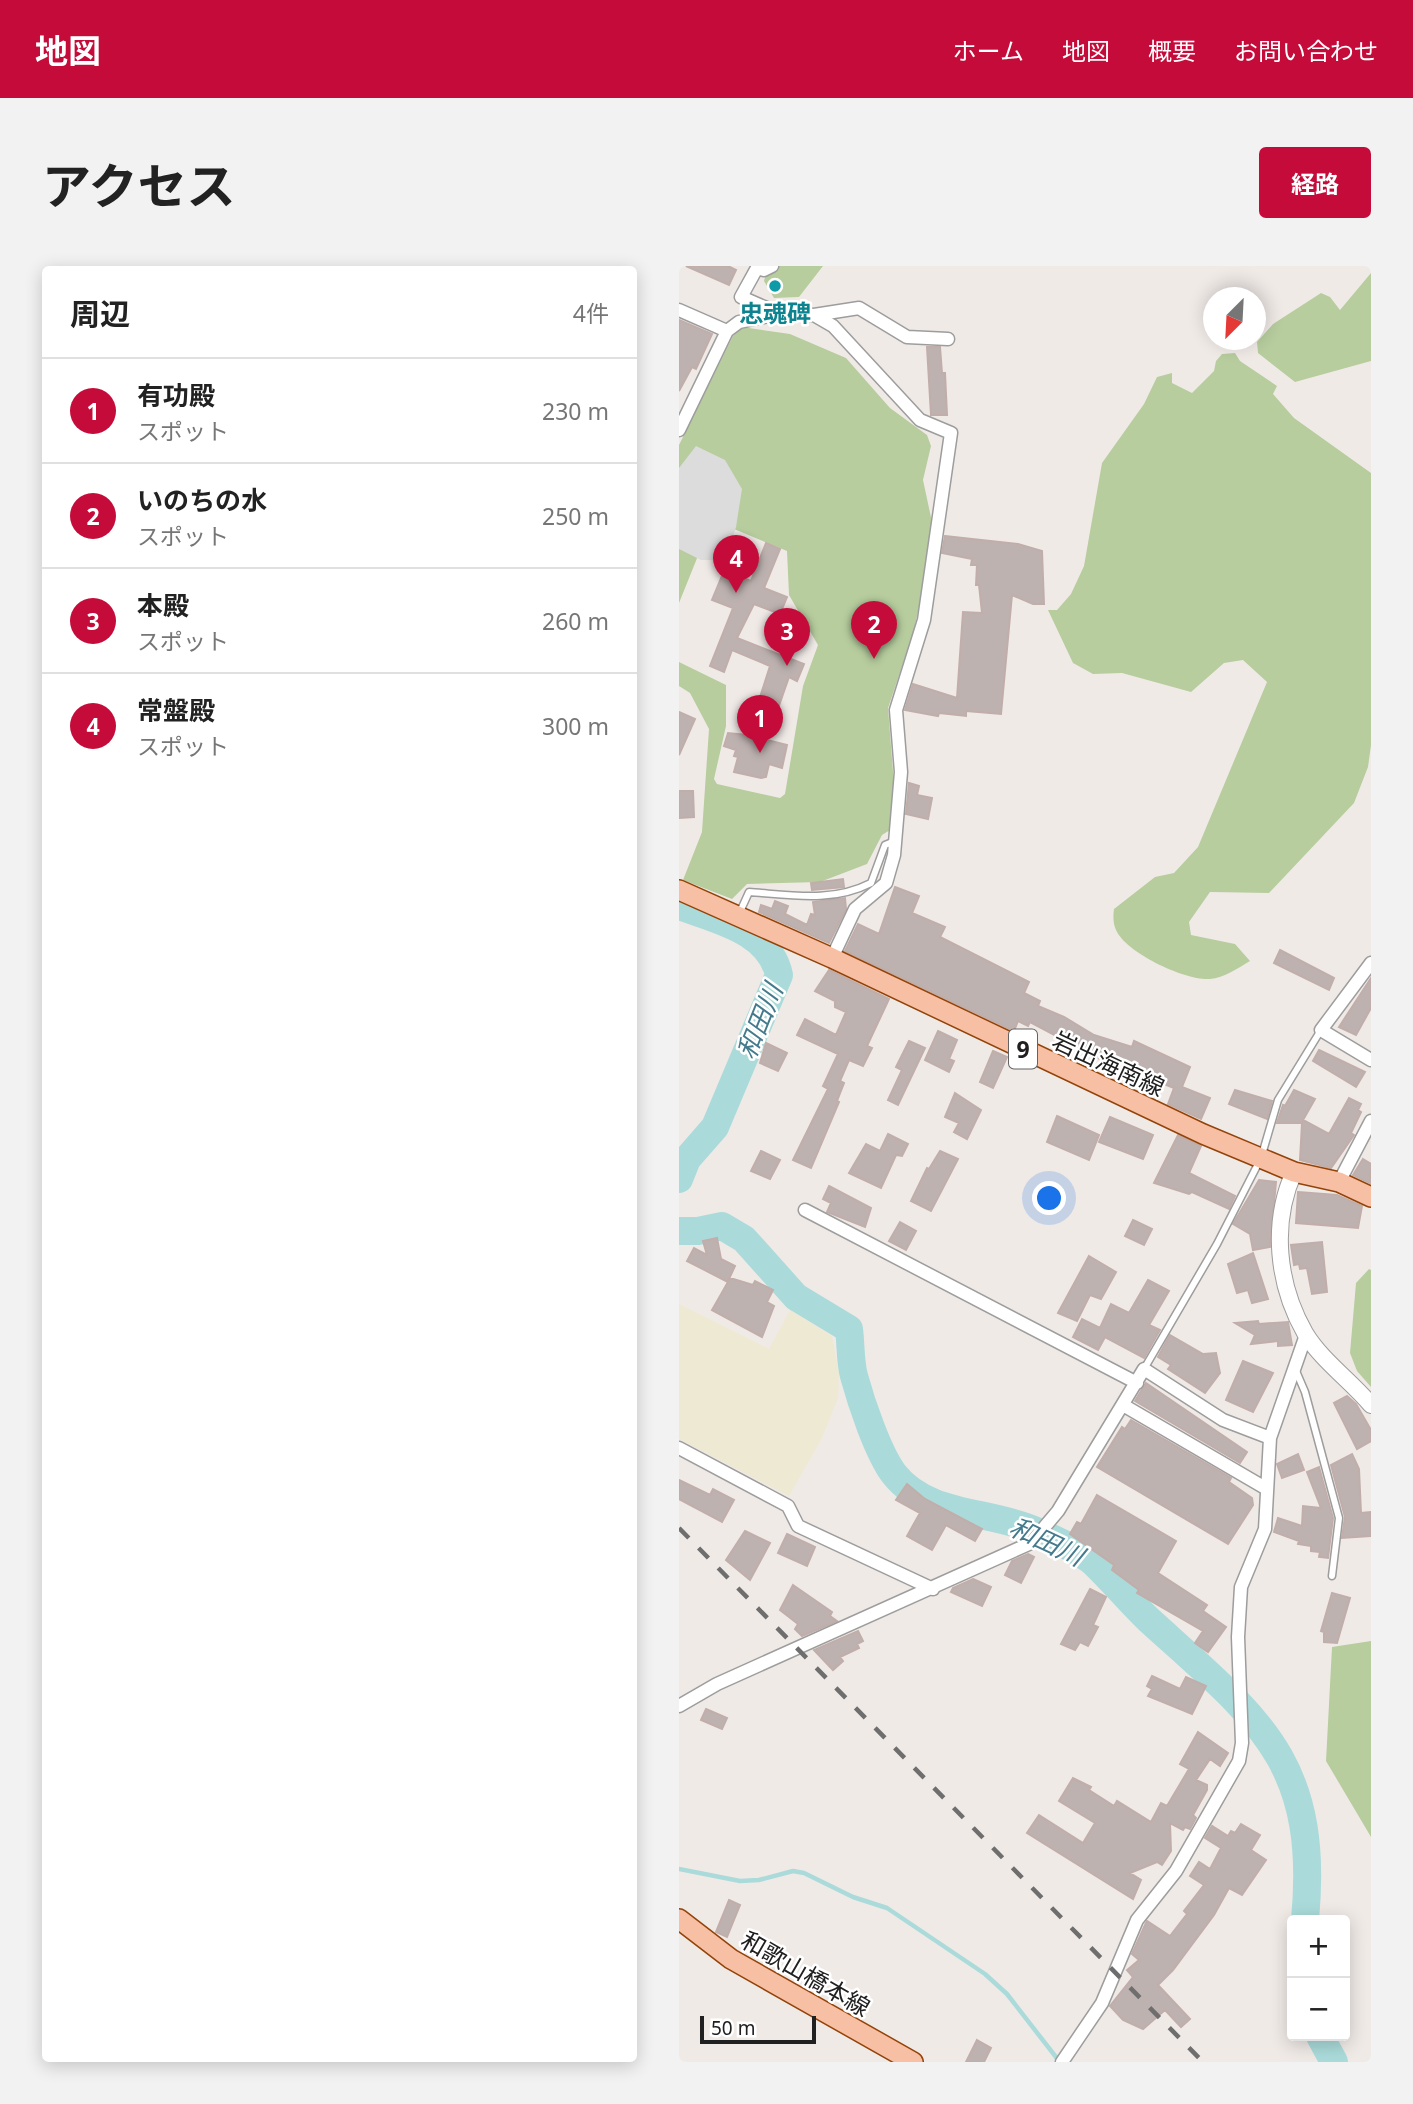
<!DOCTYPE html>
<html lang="ja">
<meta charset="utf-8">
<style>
body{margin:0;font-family:"Noto Sans","Noto Sans JP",sans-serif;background:#f2f2f2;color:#222}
.controls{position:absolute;right:21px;bottom:21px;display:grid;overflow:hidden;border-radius:7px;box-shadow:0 4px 18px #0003}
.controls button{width:63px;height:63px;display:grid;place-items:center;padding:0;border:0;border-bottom:2px solid #e0e0e0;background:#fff;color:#222;font:35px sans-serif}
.compass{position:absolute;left:524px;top:21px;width:63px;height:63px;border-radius:50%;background:#fff;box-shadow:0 4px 18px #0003;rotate:204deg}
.scale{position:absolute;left:21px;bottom:18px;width:116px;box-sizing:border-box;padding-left:7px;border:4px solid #202020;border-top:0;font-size:19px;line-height:24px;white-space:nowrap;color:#202020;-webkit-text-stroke:5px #fff;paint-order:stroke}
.you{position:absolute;left:371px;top:933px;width:24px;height:24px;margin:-18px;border:5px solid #fff;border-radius:50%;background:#1a73e8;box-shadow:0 0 0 10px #1a73e833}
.badge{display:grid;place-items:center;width:46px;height:46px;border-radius:50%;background:#c40b39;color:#fff;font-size:23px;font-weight:700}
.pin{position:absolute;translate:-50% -58px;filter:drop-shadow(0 2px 4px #0008)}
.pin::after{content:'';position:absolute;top:37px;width:24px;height:21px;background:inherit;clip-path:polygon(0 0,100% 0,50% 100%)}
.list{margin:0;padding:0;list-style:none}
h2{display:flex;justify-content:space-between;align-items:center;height:91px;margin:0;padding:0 28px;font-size:30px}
h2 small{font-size:23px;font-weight:400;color:#767676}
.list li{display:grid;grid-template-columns:46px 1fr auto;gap:21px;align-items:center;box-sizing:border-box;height:105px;padding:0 28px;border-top:2px solid #e0e0e0}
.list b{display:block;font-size:26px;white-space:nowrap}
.list p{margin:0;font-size:23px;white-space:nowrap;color:#767676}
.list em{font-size:23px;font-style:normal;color:#767676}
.map{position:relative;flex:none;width:692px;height:1796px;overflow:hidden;border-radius:7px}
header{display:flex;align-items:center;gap:42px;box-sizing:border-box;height:98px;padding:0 35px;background:#c40b39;color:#fff}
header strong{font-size:33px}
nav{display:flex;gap:38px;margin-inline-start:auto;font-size:24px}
.intro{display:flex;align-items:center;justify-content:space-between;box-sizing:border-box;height:168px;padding:0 42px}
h1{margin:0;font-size:49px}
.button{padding:18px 32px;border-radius:7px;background:#c40b39;color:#fff;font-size:24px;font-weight:700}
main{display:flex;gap:42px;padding:0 42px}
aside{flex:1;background:#fff;border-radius:7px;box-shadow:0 4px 18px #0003}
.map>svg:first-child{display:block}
</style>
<header>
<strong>地図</strong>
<nav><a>ホーム</a><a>地図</a><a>概要</a><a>お問い合わせ</a></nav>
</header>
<div class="intro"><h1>アクセス</h1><a class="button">経路</a></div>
<main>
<aside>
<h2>周辺<small>4件</small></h2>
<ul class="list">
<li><span class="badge">1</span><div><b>有功殿</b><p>スポット</p></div><em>230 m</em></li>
<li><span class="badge">2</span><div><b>いのちの水</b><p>スポット</p></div><em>250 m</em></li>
<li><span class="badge">3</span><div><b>本殿</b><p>スポット</p></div><em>260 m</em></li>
<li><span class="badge">4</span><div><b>常盤殿</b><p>スポット</p></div><em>300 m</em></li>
</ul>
</aside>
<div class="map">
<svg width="692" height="1796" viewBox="0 0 692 1796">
<rect width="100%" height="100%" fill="#f0eae7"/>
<path fill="#ede9d3" d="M0,1038L90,1083L111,1044L153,1070L160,1108L159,1132L142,1174L110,1230L0,1173Z"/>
<path fill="#b7cd9e" d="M89,0H144L120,31L95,32L85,15Z
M692,7V95L616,116L579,87L578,76L594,58L642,27L651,31L661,44Z
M63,61L111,68L167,92L211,142L248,169L252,180L244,214L253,256L242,332L234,368L209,442L215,518L211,564L203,569L188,598L141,616L68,618L53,633L4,614L23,566L30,463L11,427L0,420V396L47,419V460L35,513L38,518L101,532L106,528L124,420L139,379L110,329L108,285L38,256L31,260L0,337V179L54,70Z
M556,87L561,95L598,120L594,128L615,152L692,207V479L689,501L675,537L590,627L531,626L510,656L512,669L556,678L571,695C559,702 545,712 531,713C507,715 447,687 437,664C434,657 434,650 435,643L476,611L495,607L519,581L588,416L564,394L545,397L512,426L443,407L414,408L394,397L369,344H378L392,328L405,300L423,197L465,138L478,111L493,107V117L513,127L535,105L537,95L543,88Z
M690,1003L692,1004V1121L678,1105L671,1087L677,1017Z
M692,1375V1571L647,1495L653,1381Z"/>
<path fill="#dcdcdc" d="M17,180L46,194L63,223L57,261L48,289L37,294H22L0,283V202Z"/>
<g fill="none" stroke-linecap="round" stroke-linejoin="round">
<path stroke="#aadbda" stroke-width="4.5" d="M0,1603L61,1615L80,1614L114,1605L125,1607L174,1631L208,1642L306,1708L328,1728L380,1795"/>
<path stroke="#aadbda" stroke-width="28" d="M0,640C38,654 91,665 100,709L36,861L8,893L0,913
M0,965H19L43,960L65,973L117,1031L170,1063C172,1078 171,1095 175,1110C182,1136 199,1187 215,1208C249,1251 310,1244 355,1264C373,1272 400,1284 415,1297C434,1315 451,1336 470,1354C579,1453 641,1494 626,1654
M641,1770L655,1796"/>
</g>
<path fill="#bdb2b0" stroke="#c1aeaa" stroke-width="2" d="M7,0H49L57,4L50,19Z
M0,54L33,68L17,103L13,101L0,125Z
M248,81H261L263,107H266L268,149H252Z
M266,270L339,278L363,285L365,338H354L333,329L322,448L287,445V450L260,447L259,450L226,444L234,418L278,432L284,346L303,347L300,319H297L298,299H292L293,293L263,287Z
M87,277L101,283L85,322L108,331L101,348L75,338L58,372L125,398L118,415L110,411L88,474L108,479L103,502L90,498L87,511L82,512L55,506L59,491L55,490L57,484L45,480L49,467L69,469L91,400L53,384L45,406L31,400L54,342L33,334L45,305L72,315Z
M0,446L16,453L0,489Z
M230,517L240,520L238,529L253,532L249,553L227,548Z
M0,525H14L15,551L0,552Z
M164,613L165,621L133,624L132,617Z
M216,621L240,630L233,647L266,661L261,671L350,716L345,727L361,735L359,740L385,751L415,769L453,781L455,775L511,801L503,821L531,832L522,853L489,838L495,822L482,817L483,814L470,806L441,793L438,802L351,756L349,760L339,755L335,765L166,685L179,658L200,668Z
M166,632L167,643L150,677L80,646L82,639L93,643L96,635L109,640L106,648L128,659L132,648L136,649L134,636Z
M601,684L655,712L650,724L595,697Z
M150,704L210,733L188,780L193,782L184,800L170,794L161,815L165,817L158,835L160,836L132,902L114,894L149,823L144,820L159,788L118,769L126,753L157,769L167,746L156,741V735L136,725Z
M692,712V742L677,769L660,761Z
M259,765L278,774L270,793L275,795L270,806L246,794Z
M230,775L246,782L219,839L209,834L223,804L217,801Z
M87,777L108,787L99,805L81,797Z
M640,784L686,806L677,821L634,795Z
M314,785L328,791L314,822L301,816Z
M556,824L593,835L588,853L550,838Z
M615,824L636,833L624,854L650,868L670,832L682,838L679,844L682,846L672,867L675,869L652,902L621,894L623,857H598L604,839L606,840Z
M276,827L302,844L288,873L275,866L280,857L266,851Z
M378,850L420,869L410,894L368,876Z
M431,851L474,869L464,893L420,876Z
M209,868L229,878L223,890L217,889L202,922L170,907L187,878L201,885Z
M499,869L522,880L510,907L556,930L550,943L513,926L510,928L475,917Z
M82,885L101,894L91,913L72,905Z
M261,885L279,893L252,945L232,935L248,902L250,903Z
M684,893L692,898L691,917L674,909Z
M580,914L597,916L591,981L574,984L571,968L554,958Z
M150,920L192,942L186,961L148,946L152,937L144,933Z
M619,926L658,929L683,940L679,962L617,957Z
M454,954L473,963L465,979L446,970Z
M221,956L237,965L227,984L210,975Z
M38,972L42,993L56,1000L49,1015L51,1012L74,1019L76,1015L94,1024L88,1036L95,1040L83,1071L33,1044L49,1016L8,995L15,982L28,989L24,975Z
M643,976L648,1026L633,1028L628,1002L621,1003L620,998L615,999L612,979Z
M574,987L589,1033L573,1037L569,1024L558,1027L549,998Z
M410,990L437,1006L422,1033L411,1029L398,1055L379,1047Z
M469,1014L490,1025L470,1059L481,1064L465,1092L426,1071L419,1084L394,1071L403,1053L421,1062L432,1038L450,1047Z
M579,1055L580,1058L609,1056L613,1079L599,1080V1075L572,1078L576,1069L556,1057Z
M491,1069L524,1088L537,1087L541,1107L526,1127L489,1103L492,1099L479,1091Z
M564,1095L594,1107L574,1146L547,1134Z
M467,1117L568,1186L561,1197L456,1135Z
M668,1130L677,1138L692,1164V1175L678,1183L655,1137Z
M452,1154L552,1212L550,1216L573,1232L574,1239L549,1278L418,1201L443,1161L446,1163Z
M619,1188L625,1204L603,1212L598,1198Z
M673,1188L680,1203L682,1247L691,1246L692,1270L663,1272L666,1251L652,1199Z
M640,1201L654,1252L649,1292L640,1291L641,1286L632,1285V1280L619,1278L620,1275L595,1266L599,1252L623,1260L624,1240L642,1242L628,1206Z
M0,1214L31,1229L34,1223L55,1234L43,1256L0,1233Z
M228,1218L246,1233L303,1263L296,1275L267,1259L253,1284L228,1270L241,1247L217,1234Z
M418,1229L497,1275L479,1307L528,1339L524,1345L547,1361L529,1386L516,1377L524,1365L458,1327L460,1324L433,1304L435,1299L391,1268L398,1256L402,1258Z
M66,1265L91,1277L71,1314L47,1294Z
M108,1268L136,1281L128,1300L99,1287Z
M349,1288L355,1291L342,1317L326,1309L333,1295Z
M294,1313L312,1321L303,1340L272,1326L274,1322Z
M114,1319L153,1346L151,1350L158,1355L123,1370L116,1363L119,1358L101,1344Z
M411,1323L427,1331L414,1359L419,1361L409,1380L401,1376L396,1384L382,1378Z
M653,1327L671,1332L658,1377L645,1376V1366L642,1365Z
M179,1365L184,1375L178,1378L180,1382L161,1391L164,1395L154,1404L135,1384Z
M473,1410L501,1423L507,1411L527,1420L513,1448L469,1430L473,1423L468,1420Z
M27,1443L48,1452L43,1463L22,1454Z
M519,1466L549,1487L541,1500L531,1493L517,1514L528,1519V1524L514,1549L517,1552L511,1563L506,1561L504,1564L491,1557L492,1585L483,1599L478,1596L451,1607L462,1614L454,1633L348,1567L360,1549L404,1577L416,1557L380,1535L394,1512L412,1521L410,1524L435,1540L438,1535L472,1556L482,1537L488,1540L510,1503L501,1498Z
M562,1558L581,1569L572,1584L587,1594L563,1629L550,1622L535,1649L494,1704L479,1719L511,1753L502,1761L486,1744L464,1763L444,1754L431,1740L454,1711L448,1704L460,1694L453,1688L466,1659L468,1655L491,1670L508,1648L505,1645L525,1619L511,1610L520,1596L531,1603L542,1582L526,1572L533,1560L549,1570L552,1565L556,1567Z
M50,1634L61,1639L48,1671L37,1666Z
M298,1774L312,1782L305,1796H287Z"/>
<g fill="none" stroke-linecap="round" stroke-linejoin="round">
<defs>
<path id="service" d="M60,648L70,626C112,629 153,637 192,617L206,579L216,575
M465,1103L538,978L582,892L599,834L642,764
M617,1105L626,1126L660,1252L653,1310"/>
<path id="minor" d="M93,0L85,4L78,2L62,31L99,47L135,49L154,60L241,154L272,167L245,354L217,444L222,506L215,589L207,617L176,643L153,692
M0,44L48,65
M135,49L180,42L228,71L269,73
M0,164L48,65L60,56L99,48
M692,697L642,764L692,794
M660,916L692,855
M126,944L458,1117
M444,1139L588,1223
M0,1182L109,1240L119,1260L254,1323
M0,1440L38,1418L352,1277L379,1245L465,1103L544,1154L591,1172
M383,1796L423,1737L458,1654L497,1605L560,1495L563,1477L559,1371L562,1321L586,1263L591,1172L627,1069"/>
<path id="tertiary" d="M615,906C592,957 598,1018 626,1067C642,1094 672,1115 692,1139"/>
<path id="primary" d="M0,624L153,692L524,868L615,906L660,916L692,931
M0,1653L52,1693L234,1796"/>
</defs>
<use href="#service" stroke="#9d9d9d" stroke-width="9"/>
<use href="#minor" stroke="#9d9d9d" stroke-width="15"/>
<use href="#tertiary" stroke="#9d9d9d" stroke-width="18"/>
<use href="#primary" stroke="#934308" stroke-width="22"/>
<use href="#service" stroke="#fff" stroke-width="6"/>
<use href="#minor" stroke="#fff" stroke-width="12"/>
<use href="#tertiary" stroke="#fff" stroke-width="16"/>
<use href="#primary" stroke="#f7bfa4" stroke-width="19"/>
<path stroke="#6e6e6e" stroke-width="4.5" stroke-dasharray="14 14" stroke-linecap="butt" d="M0,1262L524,1796"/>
</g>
<circle fill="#0f9aa8" stroke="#fff" stroke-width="2.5" cx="96" cy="20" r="7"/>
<g text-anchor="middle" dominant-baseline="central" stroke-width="5" stroke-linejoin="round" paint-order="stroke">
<rect fill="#fff" stroke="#636363" stroke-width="2" x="330" y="763.5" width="28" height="39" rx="5"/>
<g font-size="23" font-weight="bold" fill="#202020">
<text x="344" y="783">9</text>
</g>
<g font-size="24" font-weight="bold" fill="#0d838f" stroke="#fff">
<text x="96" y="46">忠魂碑</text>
</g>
<g font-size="24" fill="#202020" stroke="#fff">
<text transform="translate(430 797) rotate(25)">岩出海南線</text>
<text transform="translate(127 1707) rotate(30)">和歌山橋本線</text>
</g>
<g font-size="26" font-style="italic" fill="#447a8c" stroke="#fff">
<text transform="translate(80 755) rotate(-68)">和田川</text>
<text transform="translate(368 1275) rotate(25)">和田川</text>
</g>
</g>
</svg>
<div class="controls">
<button>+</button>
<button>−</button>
</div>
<svg class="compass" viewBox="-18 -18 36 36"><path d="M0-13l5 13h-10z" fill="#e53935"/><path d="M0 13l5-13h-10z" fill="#767676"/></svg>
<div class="scale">50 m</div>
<div class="you"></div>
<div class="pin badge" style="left:81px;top:487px">1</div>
<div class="pin badge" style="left:195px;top:393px">2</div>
<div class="pin badge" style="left:108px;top:400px">3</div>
<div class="pin badge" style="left:57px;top:327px">4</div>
</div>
</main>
